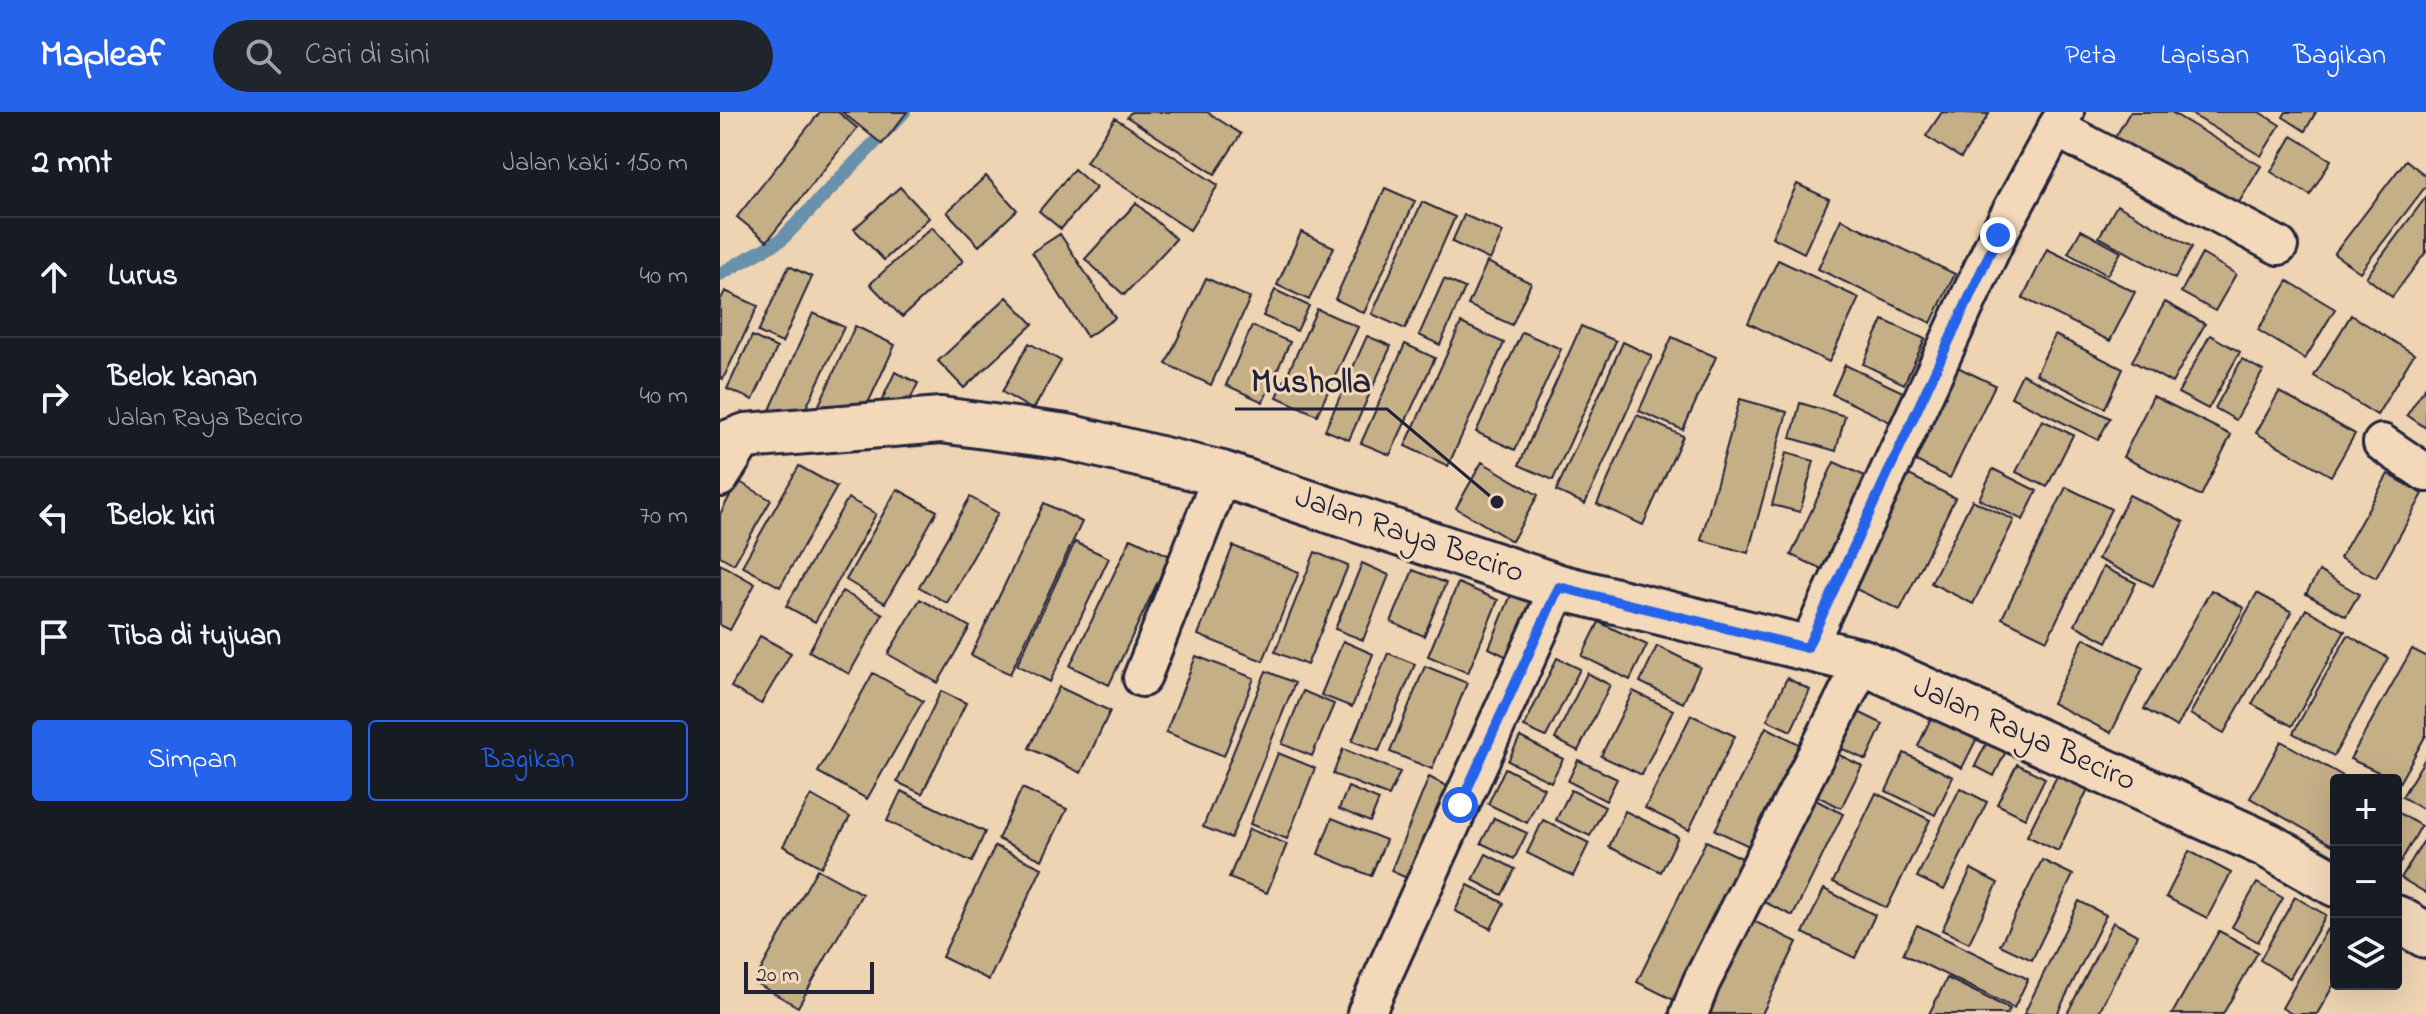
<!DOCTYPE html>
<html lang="id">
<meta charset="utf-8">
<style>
body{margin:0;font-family:"Indie Flower",sans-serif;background:#20242c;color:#f1f3f6}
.controls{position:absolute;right:24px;bottom:24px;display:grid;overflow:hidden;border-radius:8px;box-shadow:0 8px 32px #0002}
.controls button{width:72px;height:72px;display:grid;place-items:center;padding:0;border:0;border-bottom:2px solid #363941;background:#171b24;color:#f1f3f6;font:40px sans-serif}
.scale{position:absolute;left:24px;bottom:20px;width:130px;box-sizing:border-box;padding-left:8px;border:4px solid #22223b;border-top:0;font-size:22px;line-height:28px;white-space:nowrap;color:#22223b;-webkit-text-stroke:6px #f3d9ba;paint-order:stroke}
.stop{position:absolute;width:24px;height:24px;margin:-18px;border:6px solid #2563eb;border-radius:50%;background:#fff}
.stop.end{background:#2563eb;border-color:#fff;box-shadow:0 2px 8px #0008}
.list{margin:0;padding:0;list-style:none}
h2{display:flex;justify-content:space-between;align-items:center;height:104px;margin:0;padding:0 32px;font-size:34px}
h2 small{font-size:26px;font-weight:400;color:#9ea1a6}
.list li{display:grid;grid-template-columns:52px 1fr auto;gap:24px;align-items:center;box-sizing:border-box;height:120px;padding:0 32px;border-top:2px solid #363941}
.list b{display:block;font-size:30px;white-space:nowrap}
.list p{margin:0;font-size:26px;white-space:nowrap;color:#9ea1a6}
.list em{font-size:26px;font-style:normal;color:#9ea1a6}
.actions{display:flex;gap:16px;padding:24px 32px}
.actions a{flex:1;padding:18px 0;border:2px solid #2563eb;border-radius:8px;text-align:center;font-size:28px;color:#2563eb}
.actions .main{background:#2563eb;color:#fff}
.icon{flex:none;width:44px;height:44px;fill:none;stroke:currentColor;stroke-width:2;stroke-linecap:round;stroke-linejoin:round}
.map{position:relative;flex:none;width:1706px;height:902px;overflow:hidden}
header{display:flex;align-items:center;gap:48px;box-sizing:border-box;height:112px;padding:0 40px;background:#2563eb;color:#fff}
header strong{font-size:38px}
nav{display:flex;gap:44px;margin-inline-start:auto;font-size:28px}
.search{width:560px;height:72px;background:#20242c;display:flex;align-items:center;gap:20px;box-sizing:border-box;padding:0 28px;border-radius:44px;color:#9ea1a6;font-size:30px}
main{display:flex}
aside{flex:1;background:#171b24}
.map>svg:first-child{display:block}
</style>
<header>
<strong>Mapleaf</strong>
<div class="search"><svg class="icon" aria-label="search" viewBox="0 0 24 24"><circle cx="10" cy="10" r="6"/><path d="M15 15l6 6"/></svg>Cari di sini</div>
<nav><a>Peta</a><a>Lapisan</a><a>Bagikan</a></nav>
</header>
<main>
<aside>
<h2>2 mnt<small>Jalan kaki · 150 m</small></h2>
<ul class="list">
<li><svg class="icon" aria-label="ahead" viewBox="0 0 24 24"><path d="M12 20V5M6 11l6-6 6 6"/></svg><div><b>Lurus</b></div><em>40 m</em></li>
<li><svg class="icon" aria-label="right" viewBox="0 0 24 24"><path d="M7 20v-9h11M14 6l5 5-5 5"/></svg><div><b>Belok kanan</b><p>Jalan Raya Beciro</p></div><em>40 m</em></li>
<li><svg class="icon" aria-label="left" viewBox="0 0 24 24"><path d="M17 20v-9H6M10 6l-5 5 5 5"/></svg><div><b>Belok kiri</b></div><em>70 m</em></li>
<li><svg class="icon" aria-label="arrive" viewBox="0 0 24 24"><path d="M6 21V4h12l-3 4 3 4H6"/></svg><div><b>Tiba di tujuan</b></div></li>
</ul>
<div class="actions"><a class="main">Simpan</a><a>Bagikan</a></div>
</aside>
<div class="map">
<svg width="1706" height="902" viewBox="0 0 1706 902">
<rect width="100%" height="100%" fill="#eed4b2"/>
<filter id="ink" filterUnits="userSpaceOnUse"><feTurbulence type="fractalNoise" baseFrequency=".0125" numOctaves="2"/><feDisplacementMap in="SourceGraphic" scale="16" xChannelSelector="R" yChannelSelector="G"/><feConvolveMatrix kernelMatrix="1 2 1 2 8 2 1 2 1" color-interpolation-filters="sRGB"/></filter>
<g filter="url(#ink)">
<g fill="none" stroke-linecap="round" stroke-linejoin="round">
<path stroke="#6891ac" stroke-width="14" d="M0,162L61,128L184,0"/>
</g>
<path fill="#c5af87" stroke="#22223b" stroke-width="2" d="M100,0H118L137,16L47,129L17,105Z
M122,0H187L162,32Z
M411,0H487L521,22L495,62L407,5Z
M1222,0L1269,2L1241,46L1206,24Z
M1410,0H1451L1541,54L1512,102L1392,31Z
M1468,0H1539L1560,13L1541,44Z
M1566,0H1596L1585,19L1563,5Z
M395,6L498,73L470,118L366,50Z
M1572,24L1611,48L1590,83L1551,60Z
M1686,48L1706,64V74L1640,160L1614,142Z
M354,57L376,76L341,117L319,99Z
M266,64L297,98L259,134L227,100Z
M1077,72L1109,87L1084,141L1052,125Z
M180,75L209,106L164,148L134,117Z
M665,76L695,89L644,201L615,187Z
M1706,85V140L1672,185L1646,165Z
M702,90L735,105L685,217L652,202Z
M416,91L456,127L404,183L365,147Z
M1397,93L1472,135L1455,167L1379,125Z
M744,103L783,120L770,148L732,130Z
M1121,107L1235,162L1211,211L1098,157Z
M212,115L243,149L182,205L150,172Z
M1361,118L1401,140L1387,163L1348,141Z
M581,120L614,135L589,188L557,173Z
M340,122L395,206L367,225L312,140Z
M1327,137L1415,180L1390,229L1303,186Z
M1482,142L1516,162L1495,199L1461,180Z
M1058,148L1139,186L1109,250L1028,211Z
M767,150L811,171L792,213L748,193Z
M69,154L92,165L62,231L38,220Z
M486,166L530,186L491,273L446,252Z
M724,167L745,176L720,233L699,223Z
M1568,169L1615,197L1585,247L1538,218Z
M555,178L589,194L577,219L543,204Z
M5,179L38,194L3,267L0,266V189Z
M287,185L313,212L244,276L218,249Z
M1445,190L1485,212L1452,271L1412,249Z
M597,197L638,215L597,303L557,285Z
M93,201L124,215L79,311L50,298Z
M1631,203L1694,242L1657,303L1594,264Z
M1163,208L1205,227L1184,272L1143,252Z
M741,211L784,231L728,354L685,334Z
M135,214L175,233L138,313L98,295Z
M532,214L570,230L543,290L506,273Z
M861,214L896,229L833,368L799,353Z
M802,220L841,237L795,338L756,320Z
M1335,223L1403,257L1385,296L1316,262Z
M1490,223L1520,240L1488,297L1458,281Z
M32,224L57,236L33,288L7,277Z
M647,224L671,234L629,328L605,318Z
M952,225L996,245L963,318L919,299Z
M903,230L932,244L865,392L836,379Z
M309,231L341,249L313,298L282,280Z
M685,232L715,246L670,343L641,331Z
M1522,247L1543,259L1516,308L1495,296Z
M1227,250L1275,273L1230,366L1182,342Z
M1125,253L1185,281L1172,311L1112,282Z
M175,260L198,271L183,303L160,292Z
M1302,262L1390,306L1378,328L1291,285Z
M1706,274V316L1687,303Z
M1559,280L1635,322L1611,364L1536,321Z
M1433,284L1511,323L1481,384L1403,345Z
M1020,287L1067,300L1028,441L981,428Z
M1080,291L1125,304L1116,339L1071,326Z
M917,303L963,324L923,413L877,392Z
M1322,308L1353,323L1327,375L1296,360Z
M1066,341L1094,349L1080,400L1052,393Z
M762,350L818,383L792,429L736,396Z
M1114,350L1145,364L1102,457L1071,443Z
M79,354L117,375L60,475L22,454Z
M1177,357L1235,386L1180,498L1121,470Z
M1273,357L1317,379L1303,408L1259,387Z
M1668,362L1703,382L1656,466L1620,446Z
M18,369L51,388L14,452L0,444V402Z
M1346,375L1391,397L1327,528L1282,506Z
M177,377L217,399L165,491L126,468Z
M1409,383L1464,410L1433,474L1378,447Z
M250,385L278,401L227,491L199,475Z
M128,386L156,402L95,510L66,494Z
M1252,388L1294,408L1253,492L1211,471Z
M324,391L362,410L290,562L251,543Z
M411,426L450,444L389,573L350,554Z
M355,430L389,446L330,570L297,553Z
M513,434L579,460L543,549L478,523Z
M595,440L628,454L587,553L555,540Z
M642,451L669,463L643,528L615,517Z
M0,452L35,472L10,518L0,513Z
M1383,455L1416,471L1387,530L1355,513Z
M693,458L726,471L704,524L671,510Z
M1599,459L1639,482L1626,504L1586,482Z
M738,471L778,488L748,561L708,544Z
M793,478L828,491L795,549L769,536Z
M1491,478L1524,496L1457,615L1424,597Z
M122,479L163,502L129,562L89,539Z
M1537,481L1572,500L1504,621L1470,602Z
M200,487L250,515L218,571L168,542Z
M1586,497L1625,519L1572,614L1532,592Z
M879,510L927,533L910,568L862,544Z
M1628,523L1668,546L1614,644L1573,621Z
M40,524L71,541L41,592L11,575Z
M1364,526L1423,556L1391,621L1332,591Z
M623,529L653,542L632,595L601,583Z
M937,534L980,555L963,591L920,570Z
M1692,537L1706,544V623L1678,673L1676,668L1630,647Z
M668,541L695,552L659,639L632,629Z
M476,544L534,566L504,644L446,620Z
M837,546L860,557L826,625L804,615Z
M705,554L747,571L712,657L670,640Z
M546,559L575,571L511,726L483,715Z
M153,561L203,589L147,687L98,660Z
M867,561L890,573L858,639L835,627Z
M1067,566L1090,578L1071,619L1047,608Z
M339,575L390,599L361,661L309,636Z
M221,579L246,591L202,682L177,670Z
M583,579L614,592L592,644L562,632Z
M913,579L953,598L922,663L881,644Z
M1130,596L1163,612L1146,648L1112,632Z
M971,603L1015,624L969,718L925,696Z
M1212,604L1257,626L1242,656L1198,634Z
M1046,615L1085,635L1035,737L995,718Z
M800,625L843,647L831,670L788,649Z
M1561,629L1630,668H1616V735L1530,686Z
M1267,630L1286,639L1274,664L1255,654Z
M623,637L680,660L669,684L613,662Z
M1109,638L1142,654L1121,696L1089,680Z
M558,641L595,656L567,727L530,712Z
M1184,641L1233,665L1215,703L1166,679Z
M1706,645V699L1682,685Z
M858,648L897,667L886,689L848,669Z
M1297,652L1325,666L1305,706L1277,692Z
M785,656L824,676L807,711L768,692Z
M1340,658L1370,673L1338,739L1307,724Z
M709,665L738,680L698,771L671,759Z
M628,675L659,688L650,710L619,697Z
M302,676L347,697L322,748L278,727Z
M1240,676L1267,690L1224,778L1197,765Z
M851,678L885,695L870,724L836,708Z
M181,679L265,720L252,750L167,709Z
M1156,681L1210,708L1167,796L1113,770Z
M91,683L130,705L101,755L63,734Z
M1086,683L1123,702L1073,804L1036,786Z
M905,699L958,725L941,760L889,735Z
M1676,699L1701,714L1680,751L1676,748Z
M612,706L666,728L651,764L598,742Z
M774,706L807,721L794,747L761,731Z
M823,708L869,731L853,764L807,741Z
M529,717L567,732L547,781L509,766Z
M1706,725V781L1681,766Z
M986,729L1030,750L960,891L917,870Z
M275,734L322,756L269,868L222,845Z
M1469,739L1511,761L1487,806L1446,785Z
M766,742L795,757L782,783L753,768Z
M1322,748L1353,763L1312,848L1280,833Z
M97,757L142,782L78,895L34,870Z
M1251,757L1278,771L1249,831L1222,818Z
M1537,771L1563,786L1538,830L1512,815Z
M748,773L784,791L771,817L735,799Z
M1104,777L1155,803L1135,846L1083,821Z
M1575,785L1606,803L1570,866L1540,848Z
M1359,789L1386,803L1337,902H1304Z
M1025,805L1077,830L1042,902H984Z
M1393,810L1417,823L1378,902H1347Z
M1197,813L1308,867L1294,896L1183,842Z
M1607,817L1616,822V869L1597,902H1572L1562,896Z
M1499,819L1538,840L1503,902H1452Z
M1227,866L1290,897L1287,902H1209Z"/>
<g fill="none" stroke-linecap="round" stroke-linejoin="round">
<defs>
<path id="street" d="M1336,16L1559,134
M1662,331L1706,361
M0,366L26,324
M1087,536L1278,123L1345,0
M422,566L502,362
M646,901L839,475
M969,902L981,871L1143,550"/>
<path id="secondary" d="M0,334L26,324L221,308L347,325L502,362L839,475L1143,550L1547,733L1616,772
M1676,806L1706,823"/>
</defs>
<use href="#street" stroke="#22223b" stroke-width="42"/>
<use href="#secondary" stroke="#22223b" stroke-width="50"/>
<use href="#street" stroke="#f3d9ba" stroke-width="36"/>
<use href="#secondary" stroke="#f3d9ba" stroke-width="44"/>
</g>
</g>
<g fill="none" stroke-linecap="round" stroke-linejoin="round" filter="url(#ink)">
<path stroke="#2563eb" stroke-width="10" d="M740,693L839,475L1087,536L1278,123"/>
</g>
<g text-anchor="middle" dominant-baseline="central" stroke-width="6" stroke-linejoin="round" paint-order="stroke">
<g font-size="32" fill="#22223b" stroke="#f3d9ba">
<text transform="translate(689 424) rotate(19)">Jalan Raya Beciro</text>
<text transform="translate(1304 623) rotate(24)">Jalan Raya Beciro</text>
</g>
</g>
<path fill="none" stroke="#22223b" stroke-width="3" d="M777 390L667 297H515"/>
<circle fill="#22223b" stroke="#f3d9ba" stroke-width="3" cx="777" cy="390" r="8"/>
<g font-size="34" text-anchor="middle" font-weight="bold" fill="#22223b" stroke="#f3d9ba" stroke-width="6" stroke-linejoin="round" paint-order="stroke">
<text x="591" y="280">Musholla</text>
</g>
</svg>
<div class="controls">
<button>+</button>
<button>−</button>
<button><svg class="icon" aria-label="layers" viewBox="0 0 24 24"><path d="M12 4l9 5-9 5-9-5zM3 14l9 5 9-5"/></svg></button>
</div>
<div class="scale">20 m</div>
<div class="stop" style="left:740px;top:693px"></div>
<div class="stop end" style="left:1278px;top:123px"></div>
</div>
</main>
